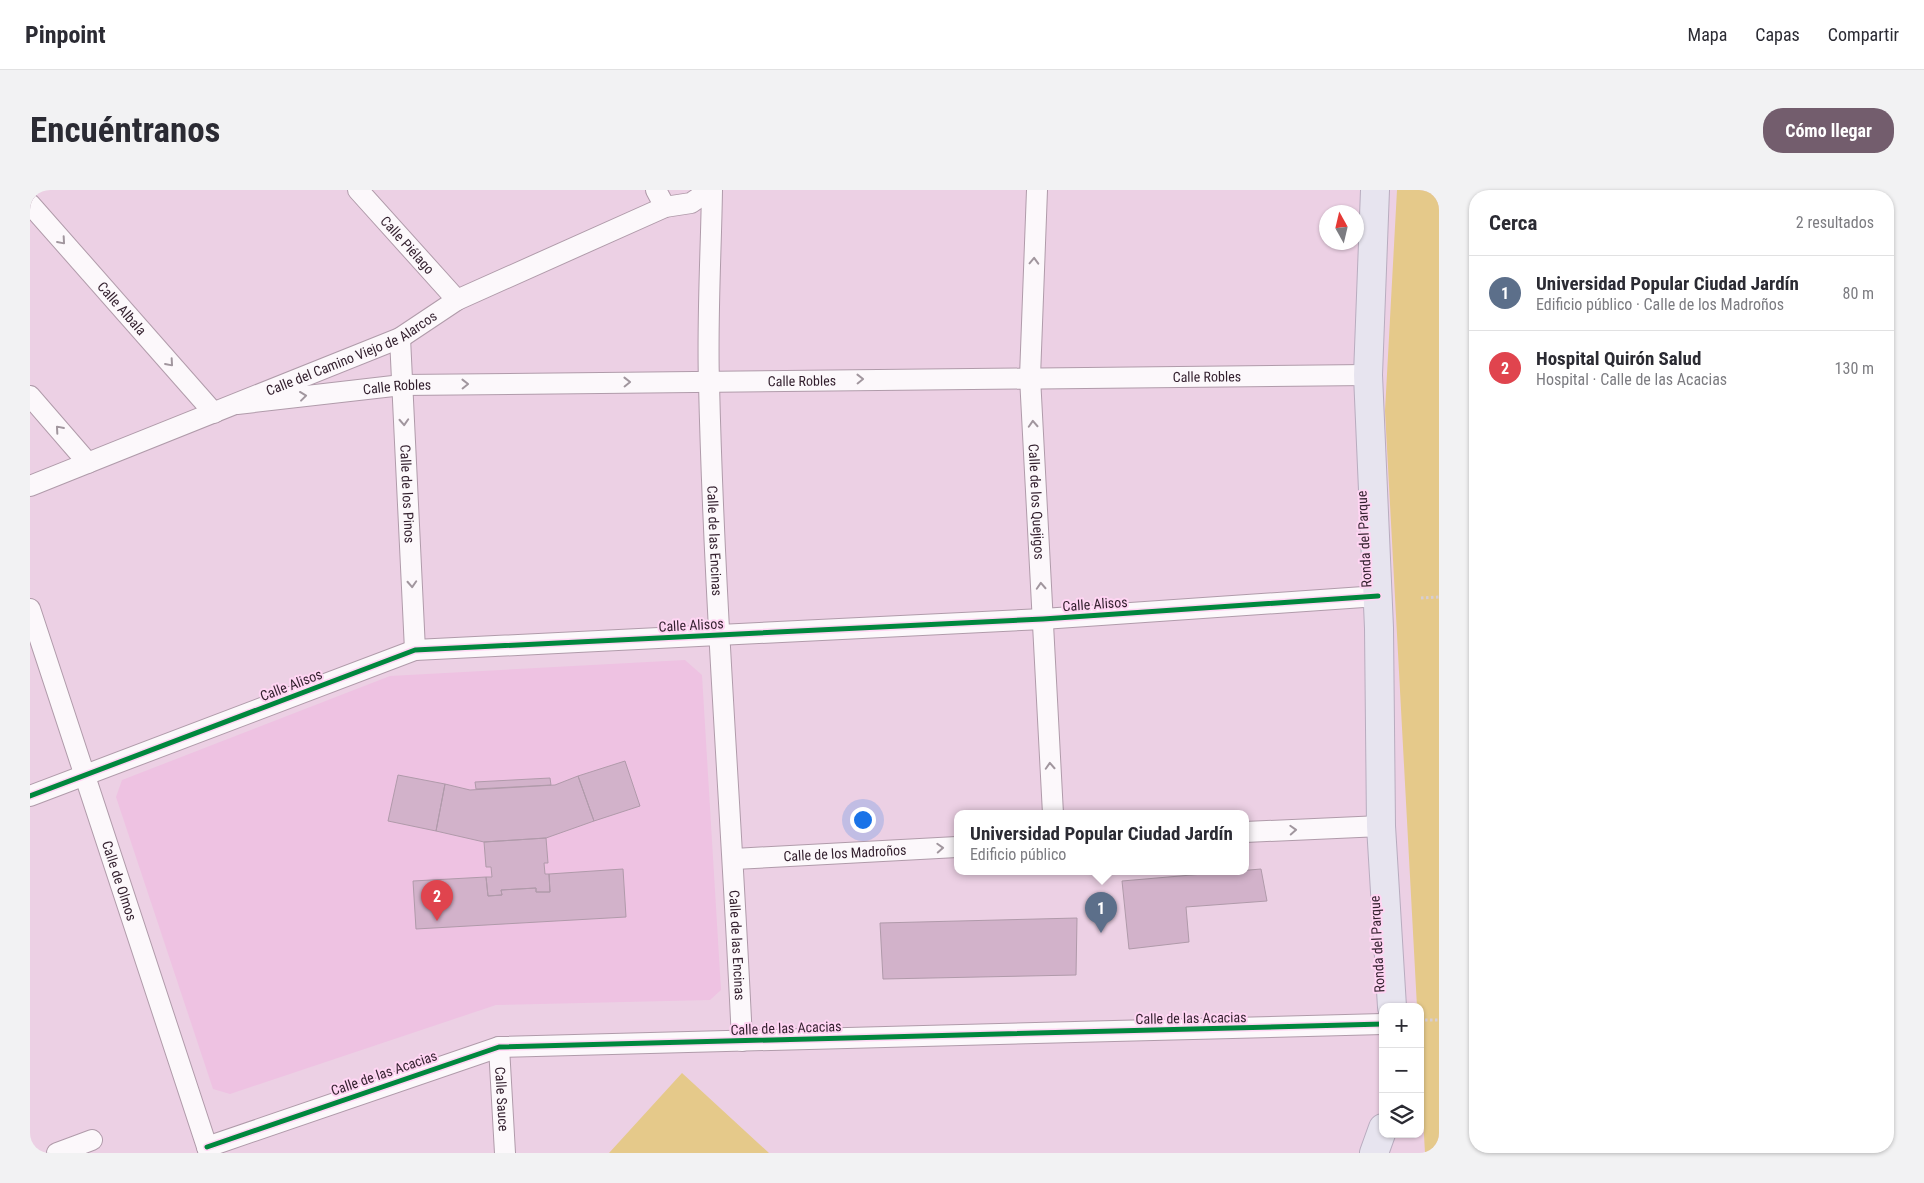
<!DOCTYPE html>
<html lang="es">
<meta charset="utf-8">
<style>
body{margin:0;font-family:"Roboto Condensed",sans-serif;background:#f2f2f3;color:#2b2b33}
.controls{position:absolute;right:15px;bottom:15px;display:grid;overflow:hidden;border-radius:10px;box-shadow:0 1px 4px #0004}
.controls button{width:45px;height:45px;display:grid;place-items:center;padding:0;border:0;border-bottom:1px solid #e1e1e2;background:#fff;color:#2b2b33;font:25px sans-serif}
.compass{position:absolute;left:1289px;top:15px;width:45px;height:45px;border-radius:50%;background:#fff;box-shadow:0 1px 4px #0004;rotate:352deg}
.you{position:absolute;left:832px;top:629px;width:18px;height:18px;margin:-12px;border:4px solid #fff;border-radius:50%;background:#1a73e8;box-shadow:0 0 0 8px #1a73e833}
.badge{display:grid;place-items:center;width:32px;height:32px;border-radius:50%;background:#735d6d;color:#fff;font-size:16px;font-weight:700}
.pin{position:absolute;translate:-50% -41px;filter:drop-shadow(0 1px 2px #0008)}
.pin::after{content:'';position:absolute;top:26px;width:18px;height:15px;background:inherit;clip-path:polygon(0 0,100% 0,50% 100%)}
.popup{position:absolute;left:924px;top:620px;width:295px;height:65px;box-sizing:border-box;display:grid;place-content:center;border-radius:10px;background:#fff;filter:drop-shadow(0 1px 4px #0005);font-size:16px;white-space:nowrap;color:#7c7c81}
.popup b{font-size:19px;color:#2b2b33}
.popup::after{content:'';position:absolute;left:50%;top:100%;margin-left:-10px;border:10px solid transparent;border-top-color:#fff}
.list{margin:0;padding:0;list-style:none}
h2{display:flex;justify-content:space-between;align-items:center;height:65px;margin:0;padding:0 20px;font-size:21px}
h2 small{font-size:16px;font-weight:400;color:#7c7c81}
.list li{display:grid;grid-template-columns:32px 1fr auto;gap:15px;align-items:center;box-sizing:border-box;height:75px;padding:0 20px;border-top:1px solid #e1e1e2}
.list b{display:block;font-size:19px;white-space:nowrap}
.list p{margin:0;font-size:16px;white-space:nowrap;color:#7c7c81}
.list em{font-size:16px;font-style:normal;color:#7c7c81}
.icon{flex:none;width:28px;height:28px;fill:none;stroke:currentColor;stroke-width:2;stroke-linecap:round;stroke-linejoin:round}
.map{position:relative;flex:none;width:1409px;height:963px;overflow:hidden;border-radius:20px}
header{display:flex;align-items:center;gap:30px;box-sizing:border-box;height:70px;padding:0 25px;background:#fff;border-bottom:1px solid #e1e1e2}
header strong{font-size:24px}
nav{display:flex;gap:28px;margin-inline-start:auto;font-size:18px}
.intro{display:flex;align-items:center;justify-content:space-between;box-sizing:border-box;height:120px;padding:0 30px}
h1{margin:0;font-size:35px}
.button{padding:12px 22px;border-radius:20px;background:#735d6d;color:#fff;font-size:18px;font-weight:700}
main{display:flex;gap:30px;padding:0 30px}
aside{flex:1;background:#fff;border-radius:20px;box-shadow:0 1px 4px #0004}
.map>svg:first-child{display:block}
</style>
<header>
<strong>Pinpoint</strong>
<nav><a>Mapa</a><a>Capas</a><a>Compartir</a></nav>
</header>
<div class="intro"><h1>Encuéntranos</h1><a class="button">Cómo llegar</a></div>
<main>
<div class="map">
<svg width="1409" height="963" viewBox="0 0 1409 963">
<rect width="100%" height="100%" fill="#ecd0e4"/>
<path fill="#eec2e2" d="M655,470L672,485L691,800L680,810L466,815L200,904L183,899L86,607L92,590L360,486Z"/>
<path fill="#e5c98a" d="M1367,0H1409V963H1395L1390,876V817H1387L1355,221Z
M652,883L739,963H579Z"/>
<path fill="#d2b2ca" stroke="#b09aaa" d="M595,571L610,616L564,631L548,586Z
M368,585L415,594L406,641L358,631Z
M548,586L564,631L516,648L454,652L406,641L415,594L440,600L525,595Z
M520,588L521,595L446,599L445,592Z
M516,648L518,673H514L515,684H519L520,702H506V698L471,700L472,705L458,706L456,687H462L461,677H456L454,652Z
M593,679L596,727L386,739L383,691L456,687L458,706L472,705L471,700L506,698V702H520L519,684Z
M1231,679L1237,711L1156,717L1159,752L1099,759L1092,691Z
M1047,728L1046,785L853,789L850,733Z"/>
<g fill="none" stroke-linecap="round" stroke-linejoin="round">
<defs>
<g id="street">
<path id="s1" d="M328,0L427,110"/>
<path d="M626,0L635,17"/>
<path id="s2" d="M682,0C681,64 677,129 679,193C684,412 702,631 712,851"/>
<path id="s3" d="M1007,0L1000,187L1023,624"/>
<path id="s4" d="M0,14L184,223"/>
<path id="s5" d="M370,148L385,460"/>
<path d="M0,206L58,273"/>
<path id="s6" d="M207,214L372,195L1338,185"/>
<path id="s7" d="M0,296L370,148L427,110L635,17L661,13L680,0"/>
<path id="s8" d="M0,419L179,963"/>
<path d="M0,606L385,460L1013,429L1348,406"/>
<path d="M1215,642L1351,636"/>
<path id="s9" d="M704,669L927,657"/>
<path id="s10" d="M469,857L475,963"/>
<path d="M177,957L469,857L1353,834"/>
<path d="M27,963L62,950"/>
</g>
<path id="highway" d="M1345,0L1338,185L1349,438L1351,636L1362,817
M1344,963L1353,938"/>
</defs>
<use href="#street" stroke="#b09baa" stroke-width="22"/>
<use href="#highway" stroke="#b8acbf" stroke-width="30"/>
<path stroke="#d6cdd4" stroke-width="3" stroke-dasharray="2.5 2.5" stroke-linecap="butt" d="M1391,408L1409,407
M1390,830H1409"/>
<use href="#street" stroke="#fcf8fb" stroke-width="20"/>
<use href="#highway" stroke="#e7e4ef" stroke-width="28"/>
<defs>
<path id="cycleway" d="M0,606L385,460L1013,429L1348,406
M177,957L469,857L1353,834"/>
</defs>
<use href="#cycleway" stroke="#ffd5f3" stroke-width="8"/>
<use href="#cycleway" stroke="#00873e" stroke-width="5"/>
</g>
<defs><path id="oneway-chevron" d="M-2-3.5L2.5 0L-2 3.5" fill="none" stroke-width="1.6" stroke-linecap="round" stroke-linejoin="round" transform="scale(1.25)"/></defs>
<g stroke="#a1969e">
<use href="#oneway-chevron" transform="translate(32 51) rotate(49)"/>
<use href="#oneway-chevron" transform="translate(1004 71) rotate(-88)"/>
<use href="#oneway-chevron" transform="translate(140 173) rotate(49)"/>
<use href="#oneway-chevron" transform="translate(830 189) rotate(-1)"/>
<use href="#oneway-chevron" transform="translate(597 192) rotate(-1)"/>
<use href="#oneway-chevron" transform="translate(435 194) rotate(-1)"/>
<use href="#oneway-chevron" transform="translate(273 206) rotate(-7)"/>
<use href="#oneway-chevron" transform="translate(374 232) rotate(87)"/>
<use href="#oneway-chevron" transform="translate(1003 234) rotate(-93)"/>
<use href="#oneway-chevron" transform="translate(29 239) rotate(-131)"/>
<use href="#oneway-chevron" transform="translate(382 394) rotate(87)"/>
<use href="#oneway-chevron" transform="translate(1011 396) rotate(-93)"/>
<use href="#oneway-chevron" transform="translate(1020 576) rotate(-93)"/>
<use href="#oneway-chevron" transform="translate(1263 640) rotate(-3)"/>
<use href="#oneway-chevron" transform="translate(910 658) rotate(-3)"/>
</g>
<g text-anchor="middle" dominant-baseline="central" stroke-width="4" stroke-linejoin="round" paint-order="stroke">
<g font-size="14" fill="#321f2d" stroke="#ffd5f3">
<text stroke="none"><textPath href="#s1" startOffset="74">Calle Piélago</textPath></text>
<text stroke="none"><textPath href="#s4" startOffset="139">Calle Albala</textPath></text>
<text stroke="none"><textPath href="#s7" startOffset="348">Calle del Camino Viejo de Alarcos</textPath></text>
<text stroke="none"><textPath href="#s6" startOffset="971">Calle Robles</textPath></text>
<text stroke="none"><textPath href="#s6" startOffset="566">Calle Robles</textPath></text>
<text stroke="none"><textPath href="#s6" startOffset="161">Calle Robles</textPath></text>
<text stroke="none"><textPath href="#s5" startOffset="156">Calle de los Pinos</textPath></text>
<text stroke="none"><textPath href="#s3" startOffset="312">Calle de los Quejigos</textPath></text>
<text transform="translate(1334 349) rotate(-93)">Ronda del Parque</text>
<text stroke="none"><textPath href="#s2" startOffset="351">Calle de las Encinas</textPath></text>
<text transform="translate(1065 414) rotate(-4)">Calle Alisos</text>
<text transform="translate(661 435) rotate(-3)">Calle Alisos</text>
<text transform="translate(261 495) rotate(-21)">Calle Alisos</text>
<text stroke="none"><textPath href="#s9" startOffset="111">Calle de los Madroños</textPath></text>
<text stroke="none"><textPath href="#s8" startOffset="286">Calle de Olmos</textPath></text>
<text transform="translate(1347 754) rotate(-93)">Ronda del Parque</text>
<text stroke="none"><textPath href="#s2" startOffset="756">Calle de las Encinas</textPath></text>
<text transform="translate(1161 828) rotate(-1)">Calle de las Acacias</text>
<text transform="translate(756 838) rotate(-2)">Calle de las Acacias</text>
<text transform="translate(354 883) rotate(-19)">Calle de las Acacias</text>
<text stroke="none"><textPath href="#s10" startOffset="52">Calle Sauce</textPath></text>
</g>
</g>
</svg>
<div class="controls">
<button>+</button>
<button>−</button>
<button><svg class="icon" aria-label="layers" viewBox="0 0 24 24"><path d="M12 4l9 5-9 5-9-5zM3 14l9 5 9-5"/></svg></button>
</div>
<svg class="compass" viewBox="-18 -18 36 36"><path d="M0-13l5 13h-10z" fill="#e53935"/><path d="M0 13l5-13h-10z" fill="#7c7c81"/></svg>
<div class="you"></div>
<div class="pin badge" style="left:1071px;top:743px;background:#5c6f8a">1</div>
<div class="popup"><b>Universidad Popular Ciudad Jardín</b>Edificio público</div>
<div class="pin badge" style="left:407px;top:731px;background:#e0444e">2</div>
</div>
<aside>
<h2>Cerca<small>2 resultados</small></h2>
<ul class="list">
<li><span class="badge" style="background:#5c6f8a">1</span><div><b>Universidad Popular Ciudad Jardín</b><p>Edificio público · Calle de los Madroños</p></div><em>80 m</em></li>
<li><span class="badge" style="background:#e0444e">2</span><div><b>Hospital Quirón Salud</b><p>Hospital · Calle de las Acacias</p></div><em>130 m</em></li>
</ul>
</aside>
</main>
